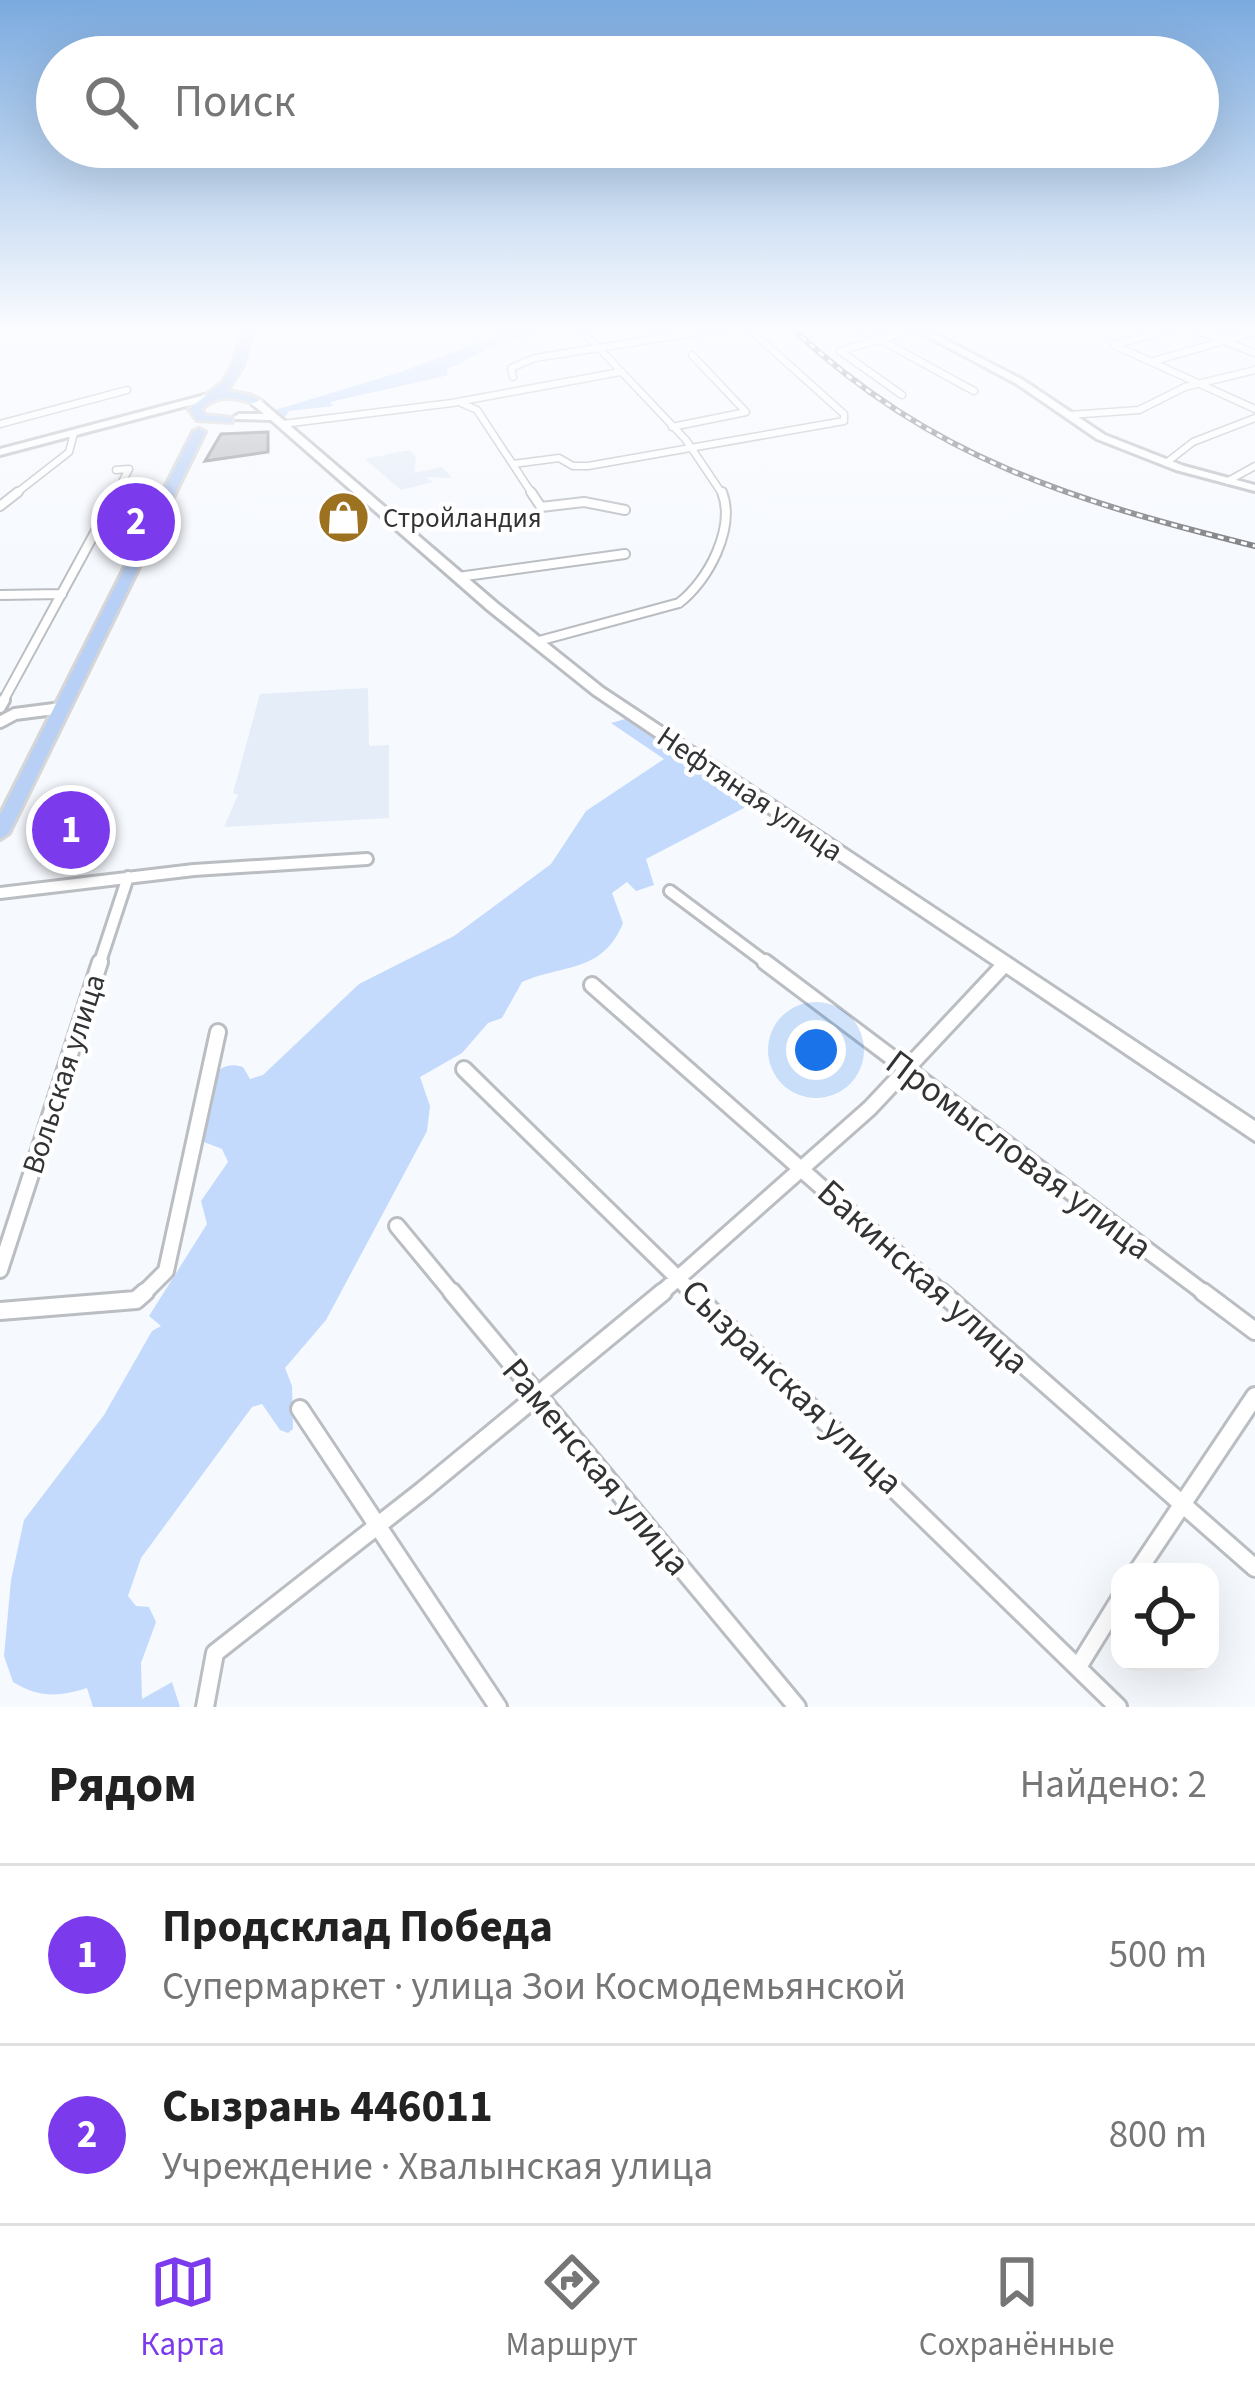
<!DOCTYPE html>
<html lang="ru">
<meta charset="utf-8">
<style>
body{margin:0;font-family:"Source Sans 3",sans-serif;background:#f2f2f2;color:#222}
.controls{position:absolute;right:36px;bottom:36px;display:grid;overflow:hidden;border-radius:24px;box-shadow:0 12px 48px #0002}
.controls button{width:108px;height:108px;display:grid;place-items:center;padding:0;border:0;border-bottom:3px solid #e0e0e0;background:#fff;color:#222;font:60px sans-serif}
.you{position:absolute;left:816px;top:1050px;width:42px;height:42px;margin:-30px;border:9px solid #fff;border-radius:50%;background:#1a73e8;box-shadow:0 0 0 18px #1a73e833}
.badge{display:grid;place-items:center;width:78px;height:78px;border-radius:50%;background:#7c3aed;color:#fff;font-size:39px;font-weight:700}
.pin{position:absolute;translate:-50% -50%;border:6px solid #fff;box-shadow:0 3px 12px #0006}
.list{margin:0;padding:0;list-style:none}
h2{display:flex;justify-content:space-between;align-items:center;height:156px;margin:0;padding:0 48px;font-size:51px}
h2 small{font-size:39px;font-weight:400;color:#767676}
.list li{display:grid;grid-template-columns:78px 1fr auto;gap:36px;align-items:center;box-sizing:border-box;height:180px;padding:0 48px;border-top:3px solid #e0e0e0}
.list b{display:block;font-size:45px;white-space:nowrap}
.list p{margin:0;font-size:39px;white-space:nowrap;color:#767676}
.list em{font-size:39px;font-style:normal;color:#767676}
.icon{flex:none;width:66px;height:66px;fill:none;stroke:currentColor;stroke-width:2;stroke-linecap:round;stroke-linejoin:round}
.map{position:relative;flex:none;width:1255px;height:1707px;overflow:hidden}
.search{position:absolute;background:#fff;box-shadow:0 12px 48px #0002;left:36px;right:36px;top:36px;height:132px;display:flex;align-items:center;gap:30px;box-sizing:border-box;padding:0 42px;border-radius:66px;color:#767676;font-size:45px}
.sheet{height:516px;background:#fff}
nav{display:flex;justify-content:space-around;align-items:center;box-sizing:border-box;height:168px;border-top:3px solid #e0e0e0;background:#fff;font-size:33px;color:#767676}
nav a{display:grid;justify-items:center;gap:6px}
nav .on{color:#7c3aed}
.map>svg:first-child{display:block}
</style>
<div class="map">
<svg width="1255" height="1707" viewBox="0 0 1255 1707">
<rect width="100%" height="100%" fill="#f6f9fe"/>
<path fill="#e5edf8" d="M410,450L416,457L414,473L442,467L452,478L426,477L433,482L401,490L365,459Z
M368,688L369,746L389,745V818L224,827L238,795L233,793L260,694Z"/>
<path fill="#c4dafd" d="M515,328H532L531,335C517,343 500,342 483,351C471,357 460,365 446,369L449,375L330,402L333,406L289,411L285,417L272,411L404,371Z
M629,718L746,803L744,808L646,859L654,885L636,891L627,882L612,893L623,923C603,973 563,964 522,982L502,1018L488,1023L462,1053L420,1077L430,1106L427,1131L326,1320L285,1368L292,1386L293,1429L288,1433L280,1430L262,1404L252,1407L141,1558L128,1596L136,1606L149,1607L156,1622L141,1663L142,1699L172,1682L180,1707H93L87,1688C58,1697 39,1698 13,1682L4,1656L11,1580L24,1520L104,1415L152,1331L161,1326L149,1316L207,1224L201,1201L228,1162L222,1149L204,1142C209,1119 200,1054 243,1067L250,1079L263,1075L359,984L454,936L551,864L586,811L664,759L611,723Z"/>
<path fill="#bbbec3" stroke="#93969a" stroke-width="3" d="M268,432V452L205,461L221,434Z"/>
<g fill="none" stroke-linecap="round" stroke-linejoin="round">
<defs>
<path id="street-far4" d="M580,328L686,440L723,495
M859,328L974,391
M1191,328L1255,353
M1114,345L1255,409
M1114,345L1175,328
M1154,361L1255,332
M513,377L511,368L535,358L724,328
M902,395L840,351L920,328
M461,403L477,410L533,495
M1069,415L1139,410L1185,387L1255,370
M0,424L127,390
M283,424L452,403L620,372
M672,427L746,412L692,355
M1166,463L1193,442L1255,418
M513,464L559,458L573,466H588L844,421V414L748,328
M1228,481L1255,466
M14,495L69,452L74,433
M115,495L129,469L116,470"/>
<path id="street-far3" d="M531,492L541,507L584,502L625,510
M0,506L18,492
M458,577L625,554
M0,595L62,594
M535,642L679,603C708,581 736,528 722,492
M2,703L117,492"/>
<path id="street-far2" d="M0,707L4,700
M0,722L15,714L62,708
M670,891L769,965
M0,893L194,870L367,859
M99,965L128,877"/>
<path id="street-far1" d="M765,962L1207,1295
M592,985L944,1295
M464,1069L695,1295
M397,1226L454,1295
M0,1270L100,962
M142,1295L166,1271L218,1032
M659,1295L870,1108L1003,966"/>
<path id="street" d="M452,1292L797,1707
M692,1292L1118,1707
M941,1292L1255,1568
M1203,1292L1255,1331
M0,1311L136,1300L145,1292
M300,1409L498,1707
M1137,1572L1255,1396
M1078,1667L1120,1599
M205,1707L215,1653L423,1490L663,1292"/>
<path id="secondary" d="M912,328H923L1023,380L1105,435L1184,466L1255,485V491L1176,470L1097,439L1017,384Z
M205,395L209,396V400L0,455V449Z
M252,400H260L498,604L603,688L1255,1121V1141L593,694L488,610L271,420L235,419L234,417L239,414H264L252,404Z"/>
<path id="primary" d="M244,328H254L243,366L227,391L250,395L260,400L254,403C234,397 218,394 201,409L205,415L232,418V422L197,420L189,409L224,381L232,366Z
M199,429L205,432L9,833L0,839V815L193,432Z"/>
</defs>
<use href="#street-far4" stroke="#babdc2" stroke-width="9"/>
<use href="#street-far3" stroke="#babdc2" stroke-width="12"/>
<use href="#street-far2" stroke="#babdc2" stroke-width="16"/>
<use href="#street-far1" stroke="#babdc2" stroke-width="20"/>
<use href="#street" stroke="#babdc2" stroke-width="22"/>
<use href="#secondary" stroke="#babdc2" stroke-width="6"/>
<use href="#primary" stroke="#d6d6d7" stroke-width="6"/>
<use href="#street-far4" stroke="#fff" stroke-width="6"/>
<use href="#street-far3" stroke="#fff" stroke-width="8"/>
<use href="#street-far2" stroke="#fff" stroke-width="10"/>
<use href="#street-far1" stroke="#fff" stroke-width="14"/>
<use href="#street" stroke="#fff" stroke-width="16"/>
<use href="#secondary" fill="#fff" fill-rule="evenodd"/>
<use href="#primary" fill="#b8d0f5" fill-rule="evenodd"/>
<defs>
<path id="rail" d="M792,328C932,459 1074,501 1255,546"/>
</defs>
<use href="#rail" stroke="#76787b" stroke-width="6"/>
<use href="#rail" stroke="#fff" stroke-width="3" stroke-dasharray="6" stroke-linecap="butt"/>
</g>
<linearGradient id="sky" x2="0" y2="1"><stop stop-color="#7baadf"/><stop offset="0.58" stop-color="#fbfcff"/><stop offset="1" stop-color="#fbfcff" stop-opacity="0"/></linearGradient>
<rect width="1255" height="567" fill="url(#sky)"/>
<defs>
<symbol id="shop-disc" viewBox="-11 -11 22 22"><circle r="9.5" fill="#9c7120" stroke="#fff"/><path d="M-5-2.5h2.3a2.7 3.5 0 0 1 5.4 0H5L5.5 6h-11ZM-1.5-2.5h3a1.5 2.3 0 0 0-3 0Z" fill="#fff"/></symbol>
</defs>
<g fill-rule="evenodd">
<use href="#shop-disc" x="314" y="488" width="59" height="59"/>
</g>
<g text-anchor="middle" dominant-baseline="central" stroke-width="9" stroke-linejoin="round" paint-order="stroke">
<g font-size="27" fill="#323335" stroke="#fff" text-anchor="start">
<text x="383" y="518">Стройландия</text>
</g>
<g font-size="30" fill="#323335" stroke="#fff">
<text transform="translate(750 794) rotate(34)">Нефтяная улица</text>
<text transform="translate(64 1074) rotate(-72)">Вольская улица</text>
</g>
<g font-size="36" fill="#323335" stroke="#fff">
<text transform="translate(1019 1155) rotate(37)">Промысловая улица</text>
<text transform="translate(923 1277) rotate(42)">Бакинская улица</text>
<text transform="translate(792 1387) rotate(44)">Сызранская улица</text>
<text transform="translate(596 1467) rotate(50)">Раменская улица</text>
</g>
</g>
</svg>
<div class="controls">
<button><svg class="icon" aria-label="locate" viewBox="0 0 24 24"><circle cx="12" cy="12" r="6"/><path d="M12 2v4M12 18v4M2 12h4M18 12h4"/></svg></button>
</div>
<div class="you"></div>
<div class="pin badge" style="left:71px;top:830px">1</div>
<div class="pin badge" style="left:136px;top:522px">2</div>
<div class="search"><svg class="icon" aria-label="search" viewBox="0 0 24 24"><circle cx="10" cy="10" r="6"/><path d="M15 15l6 6"/></svg>Поиск</div>
</div>
<section class="sheet">
<h2>Рядом<small>Найдено: 2</small></h2>
<ul class="list">
<li><span class="badge">1</span><div><b>Продсклад Победа</b><p>Супермаркет · улица Зои Космодемьянской</p></div><em>500 m</em></li>
<li><span class="badge">2</span><div><b>Сызрань 446011</b><p>Учреждение · Хвалынская улица</p></div><em>800 m</em></li>
</ul>
</section>
<nav>
<a class="on"><svg class="icon" aria-label="map" viewBox="0 0 24 24"><path d="M3 6l6-2 6 2 6-2v14l-6 2-6-2-6 2zM9 4v14M15 6v14"/></svg>Карта</a>
<a><svg class="icon" aria-label="directions" viewBox="0 0 24 24"><path d="M12 3l9 9-9 9-9-9zM9 14v-3h6M13 9l2 2-2 2"/></svg>Маршрут</a>
<a><svg class="icon" aria-label="saved" viewBox="0 0 24 24"><path d="M7 4h10v16l-5-4-5 4z"/></svg>Сохранённые</a>
</nav>
